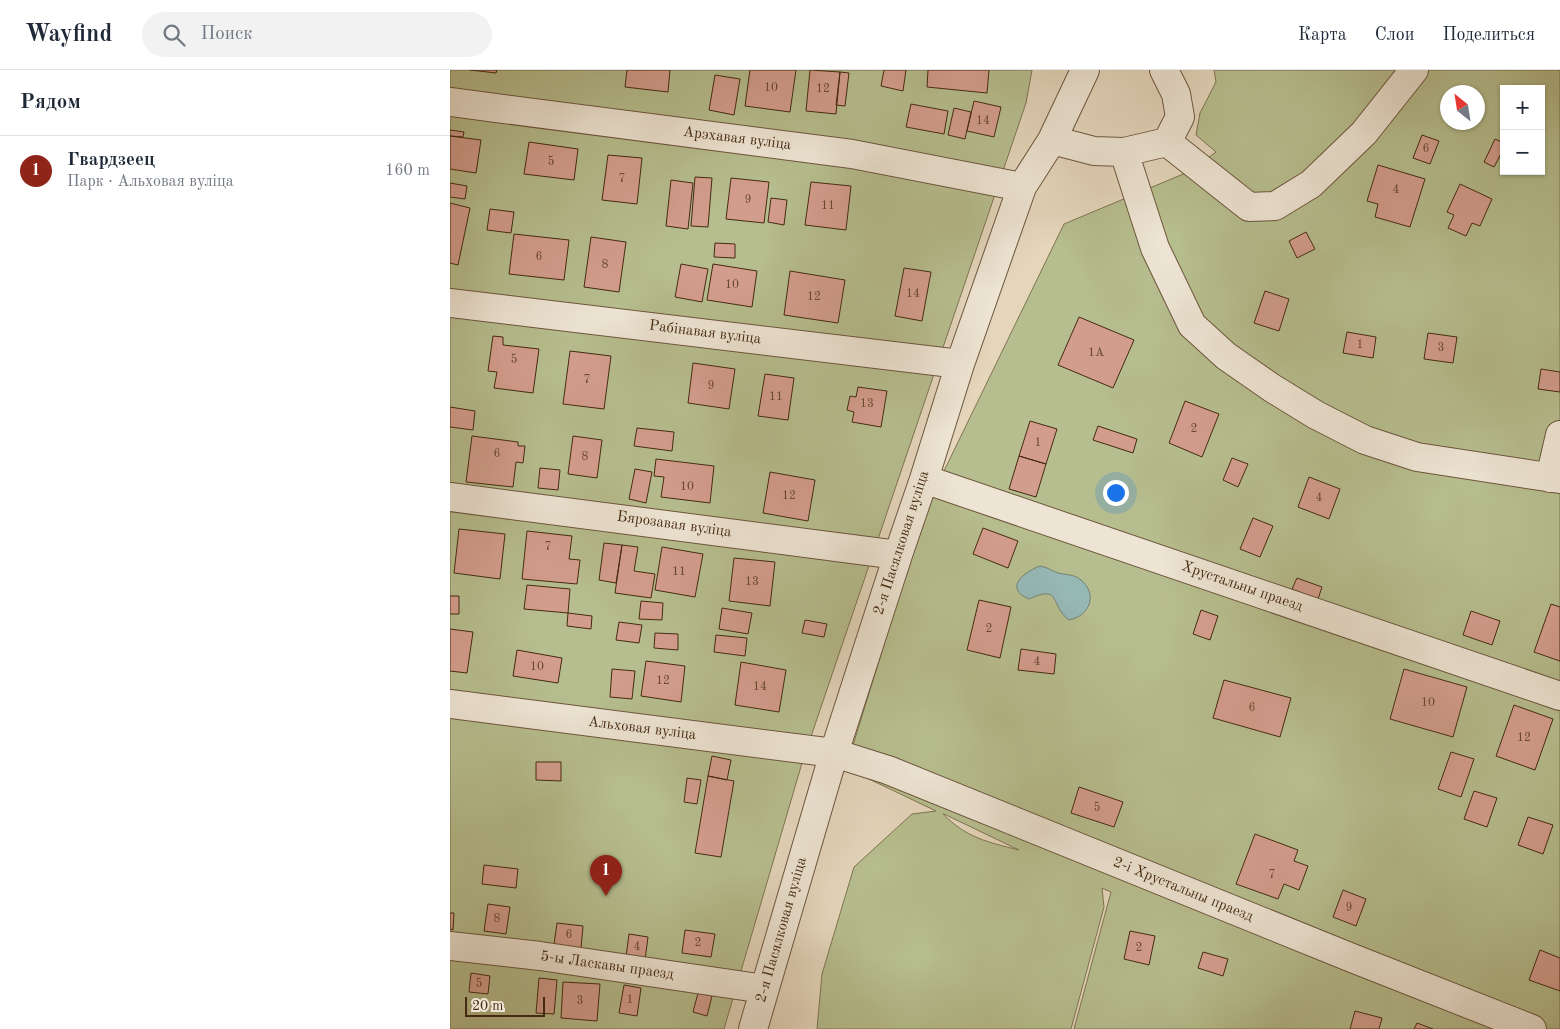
<!DOCTYPE html>
<html lang="ru">
<meta charset="utf-8">
<style>
body{margin:0;font-family:"Old Standard TT",serif;background:#f2f2f3;color:#1f2937}
.controls{position:absolute;right:15px;top:15px;display:grid;overflow:hidden;border-radius:0px;box-shadow:0 1px 4px #0004}
.controls button{width:45px;height:45px;display:grid;place-items:center;padding:0;border:0;border-bottom:1px solid #e0e1e3;background:#fff;color:#1f2937;font:25px sans-serif}
.compass{position:absolute;left:990px;top:15px;width:45px;height:45px;border-radius:50%;background:#fff;box-shadow:0 1px 4px #0004;rotate:330deg}
.scale{position:absolute;left:15px;bottom:12px;width:80px;box-sizing:border-box;padding-left:5px;border:2px solid #452a11;border-top:0;font-size:14px;line-height:18px;white-space:nowrap;color:#452a11;-webkit-text-stroke:4px #ede4d3;paint-order:stroke}
.you{position:absolute;left:665px;top:422px;width:18px;height:18px;margin:-12px;border:4px solid #fff;border-radius:50%;background:#1a73e8;box-shadow:0 0 0 8px #1a73e833}
.badge{display:grid;place-items:center;width:32px;height:32px;border-radius:50%;background:#8f2418;color:#fff;font-size:16px;font-weight:700}
.pin{position:absolute;translate:-50% -41px;filter:drop-shadow(0 1px 2px #0008)}
.pin::after{content:'';position:absolute;top:26px;width:18px;height:15px;background:inherit;clip-path:polygon(0 0,100% 0,50% 100%)}
.list{margin:0;padding:0;list-style:none}
h2{display:flex;justify-content:space-between;align-items:center;height:65px;margin:0;padding:0 20px;font-size:21px}
h2 small{font-size:16px;font-weight:400;color:#747a83}
.list li{display:grid;grid-template-columns:32px 1fr auto;gap:15px;align-items:center;box-sizing:border-box;height:70px;padding:0 20px;border-top:1px solid #e0e1e3}
.list b{display:block;font-size:19px;white-space:nowrap}
.list p{margin:0;font-size:16px;white-space:nowrap;color:#747a83}
.list em{font-size:16px;font-style:normal;color:#747a83}
.icon{flex:none;width:28px;height:28px;fill:none;stroke:currentColor;stroke-width:2;stroke-linecap:round;stroke-linejoin:round}
.map{position:relative;flex:none;width:1110px;height:959px;overflow:hidden}
header{display:flex;align-items:center;gap:30px;box-sizing:border-box;height:70px;padding:0 25px;background:#fff;border-bottom:1px solid #e0e1e3}
header strong{font-size:24px}
nav{display:flex;gap:28px;margin-inline-start:auto;font-size:18px}
.search{width:350px;height:45px;background:#f2f2f3;display:flex;align-items:center;gap:12px;box-sizing:border-box;padding:0 18px;border-radius:28px;color:#747a83;font-size:19px}
main{display:flex}
aside{flex:1;background:#fff}
.map>svg:first-child{display:block}
</style>
<header>
<strong>Wayfind</strong>
<div class="search"><svg class="icon" aria-label="search" viewBox="0 0 24 24"><circle cx="10" cy="10" r="6"/><path d="M15 15l6 6"/></svg>Поиск</div>
<nav><a>Карта</a><a>Слои</a><a>Поделиться</a></nav>
</header>
<main>
<aside>
<h2>Рядом<small></small></h2>
<ul class="list">
<li><span class="badge">1</span><div><b>Гвардзеец</b><p>Парк · Альховая вуліца</p></div><em>160 m</em></li>
</ul>
</aside>
<div class="map">
<svg width="1110" height="959" viewBox="0 0 1110 959">
<rect width="100%" height="100%" fill="#e4d5bb"/>
<filter id="stains"><feTurbulence type="fractalNoise" baseFrequency=".004" numOctaves="4"/><feColorMatrix values="0 0 0 0 .2 0 0 0 0 .09 0 0 0 0 .02 0 0 0 .5 -.17"/></filter>
<radialGradient id="worn" r=".72"><stop offset=".6" stop-color="#630" stop-opacity="0"/><stop offset="1" stop-color="#630" stop-opacity=".3"/></radialGradient>
<path fill="#b6bd8e" stroke="#7e7450" fill-rule="evenodd" d="M0,0H582L576,33L352,693L274,959H0Z
M764,0H1110V959H624L661,822L652,818L654,837L621,959H367L372,904L404,797L462,744L486,741L396,698L476,438L614,154L738,102L766,82L746,65L750,43L766,12ZM1054,19H1091V101H1054ZM998,22H1028V52H998ZM493,744H494L569,780C537,772 517,768 493,744Z"/>
<path fill="#96b8b5" stroke="#767f73" d="M590,496C597,497 602,501 608,503C616,505 624,504 631,510C648,524 640,546 619,550C599,535 612,514 579,529C553,518 574,502 590,496Z"/>
<path fill="#d39d8d" stroke="#452a11" d="M20,0H47L46,3Z
M177,0H220L218,22L175,17Z
M300,0H346L340,42L295,36Z
M360,0L390,2L386,44L356,41Z
M434,0H456L453,21L431,16Z
M478,0H539L537,23L477,17Z
M390,2L399,3L395,36L386,35Z
M265,5L290,9L284,45L259,40Z
M524,31L551,37L544,67L517,61Z
M461,34L498,41L494,64L456,57Z
M504,38L521,42L515,69L498,65Z
M0,60L14,62L13,67L0,66Z
M972,65L989,71L980,94L963,88Z
M0,66L31,70L26,103L0,99Z
M1045,69L1054,73V78L1044,97L1034,92Z
M79,72L128,79L124,110L74,104Z
M158,85L192,88L187,134L152,130Z
M928,95L975,109L960,157L925,147L928,134L917,131Z
M245,107L262,108L258,157L241,156Z
M281,108L319,112L314,153L276,149Z
M221,110L243,113L238,159L216,156Z
M361,112L401,116L396,160L355,155Z
M0,113L17,116L15,129L0,127Z
M1010,114L1042,129L1030,156L1022,153L1016,166L998,158L1004,145L997,142Z
M321,128L337,130L334,155L318,152Z
M0,133L20,138L8,195L0,193Z
M40,139L64,142L61,163L37,160Z
M856,162L865,179L847,188L839,171Z
M64,164L119,170L114,210L59,204Z
M141,167L176,172L169,222L134,217Z
M265,173L285,174V188L264,187Z
M231,194L258,199L252,232L225,227Z
M263,194L307,201L302,237L257,230Z
M454,198L481,202L472,251L445,246Z
M340,201L395,210L388,253L334,245Z
M815,221L839,229L829,261L804,253Z
M629,247L684,270L663,318L608,295Z
M897,262L926,267L923,288L893,283Z
M978,263L1007,267L1003,293L974,289Z
M43,266L53,267V275L89,279L83,323L44,318L47,302L38,301Z
M120,281L161,286L154,339L113,334Z
M243,293L285,299L279,339L238,333Z
M1091,299L1110,302V322L1088,319Z
M315,304L344,308L338,350L308,346Z
M408,317L437,321L431,357L402,352L404,342L397,340L400,326L406,327Z
M735,331L769,344L752,387L719,373Z
M0,337L25,341L23,360L0,357Z
M580,351L607,359L596,394L569,386Z
M648,356L687,369L683,383L643,370Z
M187,358L224,362L222,381L184,376Z
M22,366L68,372V376H75L73,393L66,392L63,417L16,412Z
M123,366L152,370L147,408L118,404Z
M569,386L596,394L586,427L559,419Z
M782,388L798,394L788,417L773,410Z
M206,389L264,396L260,433L211,427L214,407L204,406Z
M90,398L110,400L108,420L88,418Z
M185,399L202,402L196,433L179,429Z
M320,402L365,410L358,451L313,443Z
M859,407L890,419L879,449L848,437Z
M803,448L823,456L810,487L790,479Z
M533,458L568,471L558,498L523,484Z
M9,459L55,464L50,509L4,503Z
M77,461L122,466L119,489L130,490L127,514L72,509Z
M154,473L172,475L166,513L149,510Z
M172,475L188,477L184,501L205,504L201,528L165,523Z
M212,477L253,484L245,527L205,520Z
M284,488L325,492L320,536L279,531Z
M847,508L872,517L868,529L842,519Z
M77,515L120,519L118,543L74,539Z
M0,526H9V544H0Z
M529,530L561,537L550,588L517,580Z
M191,531L213,533L212,550L189,549Z
M1101,534L1110,537V591L1084,582Z
M272,538L302,543L298,564L269,559Z
M751,540L768,546L760,570L743,564Z
M1021,541L1050,551L1042,575L1013,565Z
M118,543L142,546L141,559L117,556Z
M355,550L377,554L374,567L352,563Z
M169,552L192,555L189,573L166,570Z
M0,559L23,562L17,603L0,601Z
M205,563L228,564V580L204,578Z
M266,565L297,568L295,586L264,582Z
M571,579L606,584L604,604L568,600Z
M67,580L112,588L108,613L63,606Z
M196,591L235,596L231,632L191,626Z
M291,592L336,600L329,642L285,635Z
M162,599L185,601L182,629L160,627Z
M954,599L1017,617L1003,667L940,649Z
M774,610L841,628L830,667L763,648Z
M1064,635L1103,649L1085,700L1046,686Z
M1001,682L1024,689L1011,727L988,719Z
M262,686L281,690L277,710L258,706Z
M86,692H111V711L86,710Z
M258,706L284,711L271,787L245,783Z
M237,708L251,710L247,734L234,732Z
M629,717L673,732L664,757L621,743Z
M1024,721L1047,728L1037,757L1014,749Z
M1078,747L1103,755L1093,784L1068,775Z
M805,764L848,780L844,791L858,796L849,820L834,814L828,829L786,814Z
M34,795L68,799L66,818L32,814Z
M893,820L916,829L906,856L883,847Z
M38,834L60,837L56,864L34,861Z
M0,843H4L3,860L0,859Z
M107,853L133,856L131,878L104,874Z
M235,860L265,864L261,887L232,883Z
M680,861L705,866L699,895L674,889Z
M179,864L198,867L195,890L176,887Z
M1090,880L1110,888V921L1079,910Z
M753,882L778,889L773,906L748,898Z
M21,903L40,906L38,924L19,922Z
M89,908L107,910L104,944L86,943Z
M113,912L150,914L147,951L111,948Z
M174,915L191,918L187,946L169,943Z
M248,923L262,926L257,946L243,942Z
M905,941L932,948L929,959H900Z
M967,953L983,959H964Z"/>
<g fill="none" stroke-linecap="round" stroke-linejoin="round">
<defs>
<path id="minor" d="M0,32L402,84L572,117
M602,70L644,81L674,82L717,72L730,47L726,24L714,0
M717,72L799,137L825,136L861,114L914,63L964,0
M674,82L705,178L742,255L776,286L822,318L866,345L915,370L967,387L1110,409
M0,233L510,294
M1100,408L1110,365
M474,409L1110,626
M0,427L448,485
M0,634L384,683L438,700L902,888L1082,959
M0,876L90,886L314,919
M303,959L384,683L448,485L474,409L510,294L572,117L602,70L635,0"/>
</defs>
<use href="#minor" stroke="#6d553c" stroke-width="30"/>
<use href="#minor" stroke="#ede4d3" stroke-width="28"/>
</g>
<g text-anchor="middle" dominant-baseline="central" stroke-width="4.5" stroke-linejoin="round" paint-order="stroke">
<g font-size="12" fill="#684730">
<text x="321" y="18">10</text>
<text x="373" y="19">12</text>
<text x="533" y="51">14</text>
<text x="976" y="79">6</text>
<text x="101" y="92">5</text>
<text x="172" y="109">7</text>
<text x="946" y="120">4</text>
<text x="298" y="130">9</text>
<text x="378" y="136">11</text>
<text x="89" y="187">6</text>
<text x="155" y="195">8</text>
<text x="282" y="215">10</text>
<text x="463" y="224">14</text>
<text x="364" y="227">12</text>
<text x="910" y="275">1</text>
<text x="991" y="278">3</text>
<text x="646" y="283">1А</text>
<text x="64" y="290">5</text>
<text x="137" y="310">7</text>
<text x="261" y="316">9</text>
<text x="326" y="327">11</text>
<text x="417" y="334">13</text>
<text x="744" y="359">2</text>
<text x="588" y="373">1</text>
<text x="47" y="384">6</text>
<text x="135" y="387">8</text>
<text x="237" y="417">10</text>
<text x="339" y="426">12</text>
<text x="869" y="428">4</text>
<text x="98" y="477">7</text>
<text x="229" y="502">11</text>
<text x="302" y="512">13</text>
<text x="539" y="559">2</text>
<text x="587" y="592">4</text>
<text x="87" y="597">10</text>
<text x="213" y="611">12</text>
<text x="310" y="617">14</text>
<text x="978" y="633">10</text>
<text x="802" y="638">6</text>
<text x="1074" y="668">12</text>
<text x="647" y="738">5</text>
<text x="822" y="805">7</text>
<text x="899" y="838">9</text>
<text x="47" y="849">8</text>
<text x="119" y="865">6</text>
<text x="248" y="873">2</text>
<text x="187" y="877">4</text>
<text x="689" y="878">2</text>
<text x="29" y="914">5</text>
<text x="180" y="930">1</text>
<text x="130" y="931">3</text>
</g>
<g font-size="15" fill="#452a11" stroke="#ede4d3">
<text transform="translate(287 69) rotate(7)">Арэхавая вуліца</text>
<text transform="translate(255 263) rotate(7)">Рабінавая вуліца</text>
<text transform="translate(224 455) rotate(8)">Бярозавая вуліца</text>
<text transform="translate(452 473) rotate(-72)">2-я Пасялковая вуліца</text>
<text transform="translate(792 517) rotate(19)">Хрустальны праезд</text>
<text transform="translate(192 659) rotate(7)">Альховая вуліца</text>
<text transform="translate(733 820) rotate(22)">2-і Хрустальны праезд</text>
<text transform="translate(332 860) rotate(-74)">2-я Пасялковая вуліца</text>
<text transform="translate(157 896) rotate(8)">5-ы Ласкавы праезд</text>
</g>
</g>
<rect width="100%" height="100%" filter="url(#stains)"/>
<rect width="100%" height="100%" fill="url(#worn)"/>
</svg>
<div class="controls">
<button>+</button>
<button>−</button>
</div>
<svg class="compass" viewBox="-18 -18 36 36"><path d="M0-13l5 13h-10z" fill="#e53935"/><path d="M0 13l5-13h-10z" fill="#747a83"/></svg>
<div class="scale">20 m</div>
<div class="you"></div>
<div class="pin badge" style="left:156px;top:826px">1</div>
</div>
</main>
